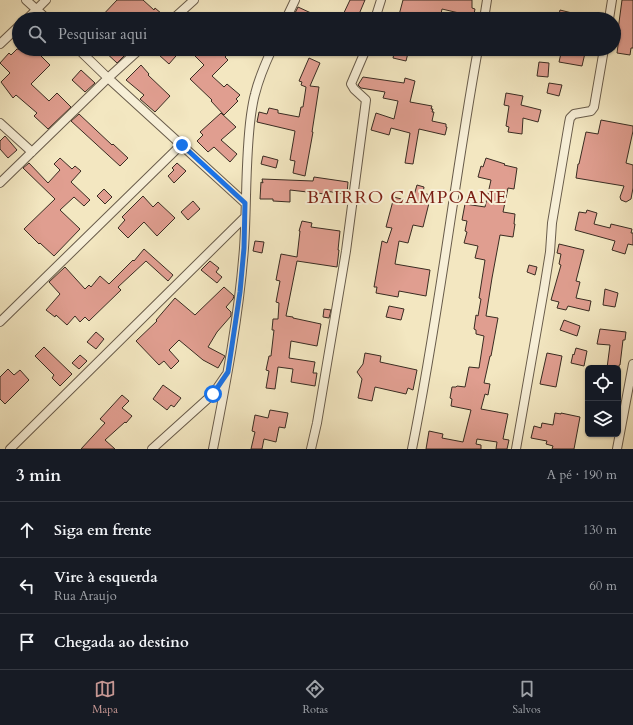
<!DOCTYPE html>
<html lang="pt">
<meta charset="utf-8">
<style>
body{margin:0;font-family:Cardo,serif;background:#242831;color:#f1f3f6}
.controls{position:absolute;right:12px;bottom:12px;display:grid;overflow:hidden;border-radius:6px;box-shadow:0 1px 3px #0004}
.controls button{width:36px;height:36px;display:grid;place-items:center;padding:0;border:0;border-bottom:1px solid #363941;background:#171b24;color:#f1f3f6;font:20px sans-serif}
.stop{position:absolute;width:12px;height:12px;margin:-9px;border:3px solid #1a73e8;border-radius:50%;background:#fff}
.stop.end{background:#1a73e8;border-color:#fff;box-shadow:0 1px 4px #0008}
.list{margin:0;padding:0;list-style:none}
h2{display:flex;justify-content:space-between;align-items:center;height:52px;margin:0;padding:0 16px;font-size:17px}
h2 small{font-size:13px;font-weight:400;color:#9ea1a6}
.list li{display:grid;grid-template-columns:26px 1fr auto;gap:12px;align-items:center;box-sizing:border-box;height:56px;padding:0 16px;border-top:1px solid #363941}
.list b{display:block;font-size:15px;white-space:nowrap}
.list p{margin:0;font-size:13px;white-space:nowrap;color:#9ea1a6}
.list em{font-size:13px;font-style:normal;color:#9ea1a6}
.icon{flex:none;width:22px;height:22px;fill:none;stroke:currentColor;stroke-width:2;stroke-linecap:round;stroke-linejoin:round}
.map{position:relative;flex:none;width:633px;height:449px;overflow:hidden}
.search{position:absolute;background:#171b24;box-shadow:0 1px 3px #0004;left:12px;right:12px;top:12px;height:44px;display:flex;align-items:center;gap:10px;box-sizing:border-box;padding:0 14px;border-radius:22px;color:#9ea1a6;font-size:15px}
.sheet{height:220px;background:#171b24}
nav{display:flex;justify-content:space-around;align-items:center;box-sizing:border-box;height:56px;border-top:1px solid #363941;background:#171b24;font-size:11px;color:#9ea1a6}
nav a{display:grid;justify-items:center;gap:2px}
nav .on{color:#c59692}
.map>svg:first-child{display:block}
</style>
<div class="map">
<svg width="633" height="449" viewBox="0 0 633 449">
<rect width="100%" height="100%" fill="#f3e7c1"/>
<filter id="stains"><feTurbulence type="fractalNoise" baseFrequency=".005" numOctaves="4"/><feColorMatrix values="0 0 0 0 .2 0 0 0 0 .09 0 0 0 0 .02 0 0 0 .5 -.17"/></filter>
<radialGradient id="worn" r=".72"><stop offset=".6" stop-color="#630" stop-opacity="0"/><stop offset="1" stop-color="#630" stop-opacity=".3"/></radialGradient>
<path fill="#e09e90" stroke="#392c22" d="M117,0H143L154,10L155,8L162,14L158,19H153L149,15L146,19H99Z
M350,0H365L357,19H341Z
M403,0H472V8L475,9L473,19H458L459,13L442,9L440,19L416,15L415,19H413L399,15Z
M622,0H633V48H631L630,55L617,53L620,30H618Z
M298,7L324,19H292Z
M560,10L584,16V19H558Z
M17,49H46L40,55L50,65L31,84L49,101L57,93L71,107L48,129L34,116L37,113L16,95L13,98L1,82L10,73L0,63L9,53L11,55Z
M102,49H119L125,55L117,63Z
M164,49H182L169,64L159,55Z
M188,49H233L225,57L228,60L212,76L224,87L227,84L240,95L236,99L238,101L224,115L211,101L212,100L190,79L204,65Z
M395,49H409L406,61L393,58Z
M562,49L585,53L582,66L559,62Z
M309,58L320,63L310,86L319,87L312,132H313L305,176L293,173L295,161L290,160L295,131L257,122L259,112L267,114L269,108L278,110V113L299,117L301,107H303L306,87L301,85L302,82L299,81Z
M539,62L549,63L548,77L537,76Z
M141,65L149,74L148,75L170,96L155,112L140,99L144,95L126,80Z
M81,70L95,83L85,92L72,80Z
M363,77L404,83L405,78L415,81L410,102L432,106L431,109H433L432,112H434L432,121L446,124V127H447L445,135L419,129L413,164L405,163L410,133L391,128L389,135L371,130L376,113L394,119L398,101L383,98L385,92L361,88L358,85Z
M549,83L562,85L559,96L547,93Z
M506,93L523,96L521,105L541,110L538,122L523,118L522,134L508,132L509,127L506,126L509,106L504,105Z
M221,113L236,127L221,140L237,154L230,162L214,147L208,152L197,141L203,135L200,132Z
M79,114L112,145L113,144L128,158L120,166L71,121Z
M601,120L633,126V131L626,163L633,165V188L631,199L626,202L621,200L620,197L624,186L576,178L578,164H579L586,132L598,134Z
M5,136L17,150L8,158L0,149V141Z
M263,156L278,160L276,168L261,164Z
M60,158L72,169L75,166L81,171L71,182L90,200L84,206L74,197L60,210L80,229L54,256L40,243L39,244L24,229L55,199L23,168L29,163L48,183L60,170L54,164Z
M486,158L505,164L504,165L517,168L514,189L508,188L503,212L515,214L514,224H515L513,237L500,235L492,278L486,316L498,318L491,356H490L484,383L490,384L488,395L485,394L481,409L508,414L503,439L509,440L507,449H496L497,442L477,439L476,444L481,445V449H426L429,431L443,434L442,438L463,442L471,410L451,406L452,399L450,398L452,387H456L457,386L465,387L469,367L479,368L484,336L476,334V330L474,329L476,315L478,316L481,299L479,298L485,260L475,258L478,246L464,243L467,232L465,231L467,221L462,220L465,204L485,207L491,180L478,177L481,166L483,167Z
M177,163L186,171L174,183L168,176L174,170L172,168Z
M314,177L348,182L347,194L325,191V194L290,190V202L273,201V199H260L261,182L263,183L262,179L313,181Z
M417,185L424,187L423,193L430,195L427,203H429L423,227L413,225L408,243L399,241L395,264L430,270L426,296L399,291L398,297L376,293L377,287H374L382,241L387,243L392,228L386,227L394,197L412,202Z
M104,189L112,197L105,204L97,196Z
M143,196L153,207L158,202L175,218L157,236L144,222L128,238L118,228L125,220L122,217Z
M193,201L200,209L188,220L181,212Z
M587,210L597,213L594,224L610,228L611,224L632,229L631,233H633V245L628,244L625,254L612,250L615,241L575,230L579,212L586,213Z
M302,221L312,223L311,227L340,231L338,250H339L337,267L297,261L286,316L293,317V318L321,324L317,346L291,341L289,358L315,362L313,373H317L315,386L291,382L293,369L278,367L275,389L266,388L269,371L266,370L269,356H271L274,330H272L273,319H278L279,303L276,302L280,281L276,280L281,254L297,257L300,231H299Z
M255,241L264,242L262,253L253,251Z
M559,244L584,250L576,281L580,282L576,298L591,301L589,311L568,306L566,310L557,308L559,302L551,300L561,265L559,264L561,254L557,253Z
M144,249L173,275L168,281L146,261L118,287L121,290L89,321L85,317L80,322L75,316L67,325L56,315L55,317L46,310L60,294L49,282L65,267L85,289L89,285L91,287L100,276L109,284L133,260L134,261Z
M210,261L219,268L216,272L222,277L217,283L201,270Z
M529,265L537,267L535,275L527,272Z
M224,287L234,296L233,299L226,307L231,312V316L217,332L208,347L225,356L218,368L203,360L179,340L169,350L179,361L171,369L164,361L159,365L136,341L157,321L156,320L175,298L195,315Z
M605,289L618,293L615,307L603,305Z
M389,306L404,309L401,320L386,317Z
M324,309L331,310L329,318L323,317Z
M564,320L580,326L577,336L560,330Z
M600,329L626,332L625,340H623L620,365H619V368H607L610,345L597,344Z
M96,332L104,339L96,349L87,342Z
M44,347L72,374L60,386L52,378L54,375L35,356Z
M576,348L587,351L584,366L571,363L573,354L574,355Z
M365,353L381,356L380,362L417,370L413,390L408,388L406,394L375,387L372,401L358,398L362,379L357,372L363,364Z
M547,353L562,356L556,387L540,384Z
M80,355L87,361L79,369L72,363Z
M8,369L14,375L20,370L29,380L5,404L0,399V377Z
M163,385L181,398L174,407L171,405L167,410L153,399Z
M122,395L129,401L122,408L132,416L126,423L125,422L105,440L115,449H81L105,423L100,419Z
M270,410L288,413L285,428L279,427L276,442L264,439L262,449H251L255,432L252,431L255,415L268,418Z
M555,413L561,414V413L580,417L574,449H552L553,446L546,444L547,441L531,438L534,426L541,428L542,423L553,425Z"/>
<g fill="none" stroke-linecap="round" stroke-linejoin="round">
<defs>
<path id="minor" d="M26,0L47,19
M27,19L46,0
M173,19L194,0
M286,19L295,0
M375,19L381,0
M484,19L487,0
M609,19L612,0
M0,44L19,26
M78,49L108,78L245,203
M0,123L32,152
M0,183L108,78L140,49
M0,322L181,145
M10,449L245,217
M152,449L213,394L226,375
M213,449C226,383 239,316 244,248C247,204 245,159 251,115C252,108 253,101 255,94C259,78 265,64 272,49
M311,449L317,423L346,251L366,100L354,89L351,84L366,49
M412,449C439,316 454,182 478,49
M516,449L544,289L550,252L552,223L569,123L570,118L574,114L591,111L594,107L604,49
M617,449L633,364"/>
</defs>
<use href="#minor" stroke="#685b4a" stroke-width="10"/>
<use href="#minor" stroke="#f7efd7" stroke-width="8"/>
</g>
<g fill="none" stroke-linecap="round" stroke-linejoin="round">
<path stroke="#1a73e8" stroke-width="5" d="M182,145L245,203L244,248L240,292L228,372L213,394"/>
</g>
<g text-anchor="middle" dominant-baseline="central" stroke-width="4" stroke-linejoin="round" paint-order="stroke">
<g font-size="18" letter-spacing="1" fill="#7a1f14" stroke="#f7efd7">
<text x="407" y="197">BAIRRO CAMPOANE</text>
</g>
</g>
<rect width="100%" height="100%" filter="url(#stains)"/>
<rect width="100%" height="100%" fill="url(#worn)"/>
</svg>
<div class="controls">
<button><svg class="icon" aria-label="locate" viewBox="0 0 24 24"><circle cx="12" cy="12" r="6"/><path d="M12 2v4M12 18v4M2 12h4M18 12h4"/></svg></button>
<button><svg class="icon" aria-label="layers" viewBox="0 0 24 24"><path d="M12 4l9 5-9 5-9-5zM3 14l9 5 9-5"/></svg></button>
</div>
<div class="stop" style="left:213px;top:394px"></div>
<div class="stop end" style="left:182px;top:145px"></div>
<div class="search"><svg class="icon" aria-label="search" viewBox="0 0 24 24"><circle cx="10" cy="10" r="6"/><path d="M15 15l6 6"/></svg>Pesquisar aqui</div>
</div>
<section class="sheet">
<h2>3 min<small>A pé · 190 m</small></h2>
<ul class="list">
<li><svg class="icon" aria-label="ahead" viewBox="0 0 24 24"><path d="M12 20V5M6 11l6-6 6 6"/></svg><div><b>Siga em frente</b></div><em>130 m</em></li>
<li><svg class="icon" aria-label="left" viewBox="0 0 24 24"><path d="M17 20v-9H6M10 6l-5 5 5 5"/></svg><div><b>Vire à esquerda</b><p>Rua Araujo</p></div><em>60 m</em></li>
<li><svg class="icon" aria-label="arrive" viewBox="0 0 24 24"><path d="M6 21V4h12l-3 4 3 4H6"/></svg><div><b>Chegada ao destino</b></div></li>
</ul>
</section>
<nav>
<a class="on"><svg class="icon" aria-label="map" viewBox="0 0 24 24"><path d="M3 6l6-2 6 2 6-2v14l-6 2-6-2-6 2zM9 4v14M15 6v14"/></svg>Mapa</a>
<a><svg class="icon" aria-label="directions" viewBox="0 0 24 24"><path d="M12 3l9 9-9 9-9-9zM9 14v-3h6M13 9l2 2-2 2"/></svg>Rotas</a>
<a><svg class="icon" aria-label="saved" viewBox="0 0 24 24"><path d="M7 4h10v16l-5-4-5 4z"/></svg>Salvos</a>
</nav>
